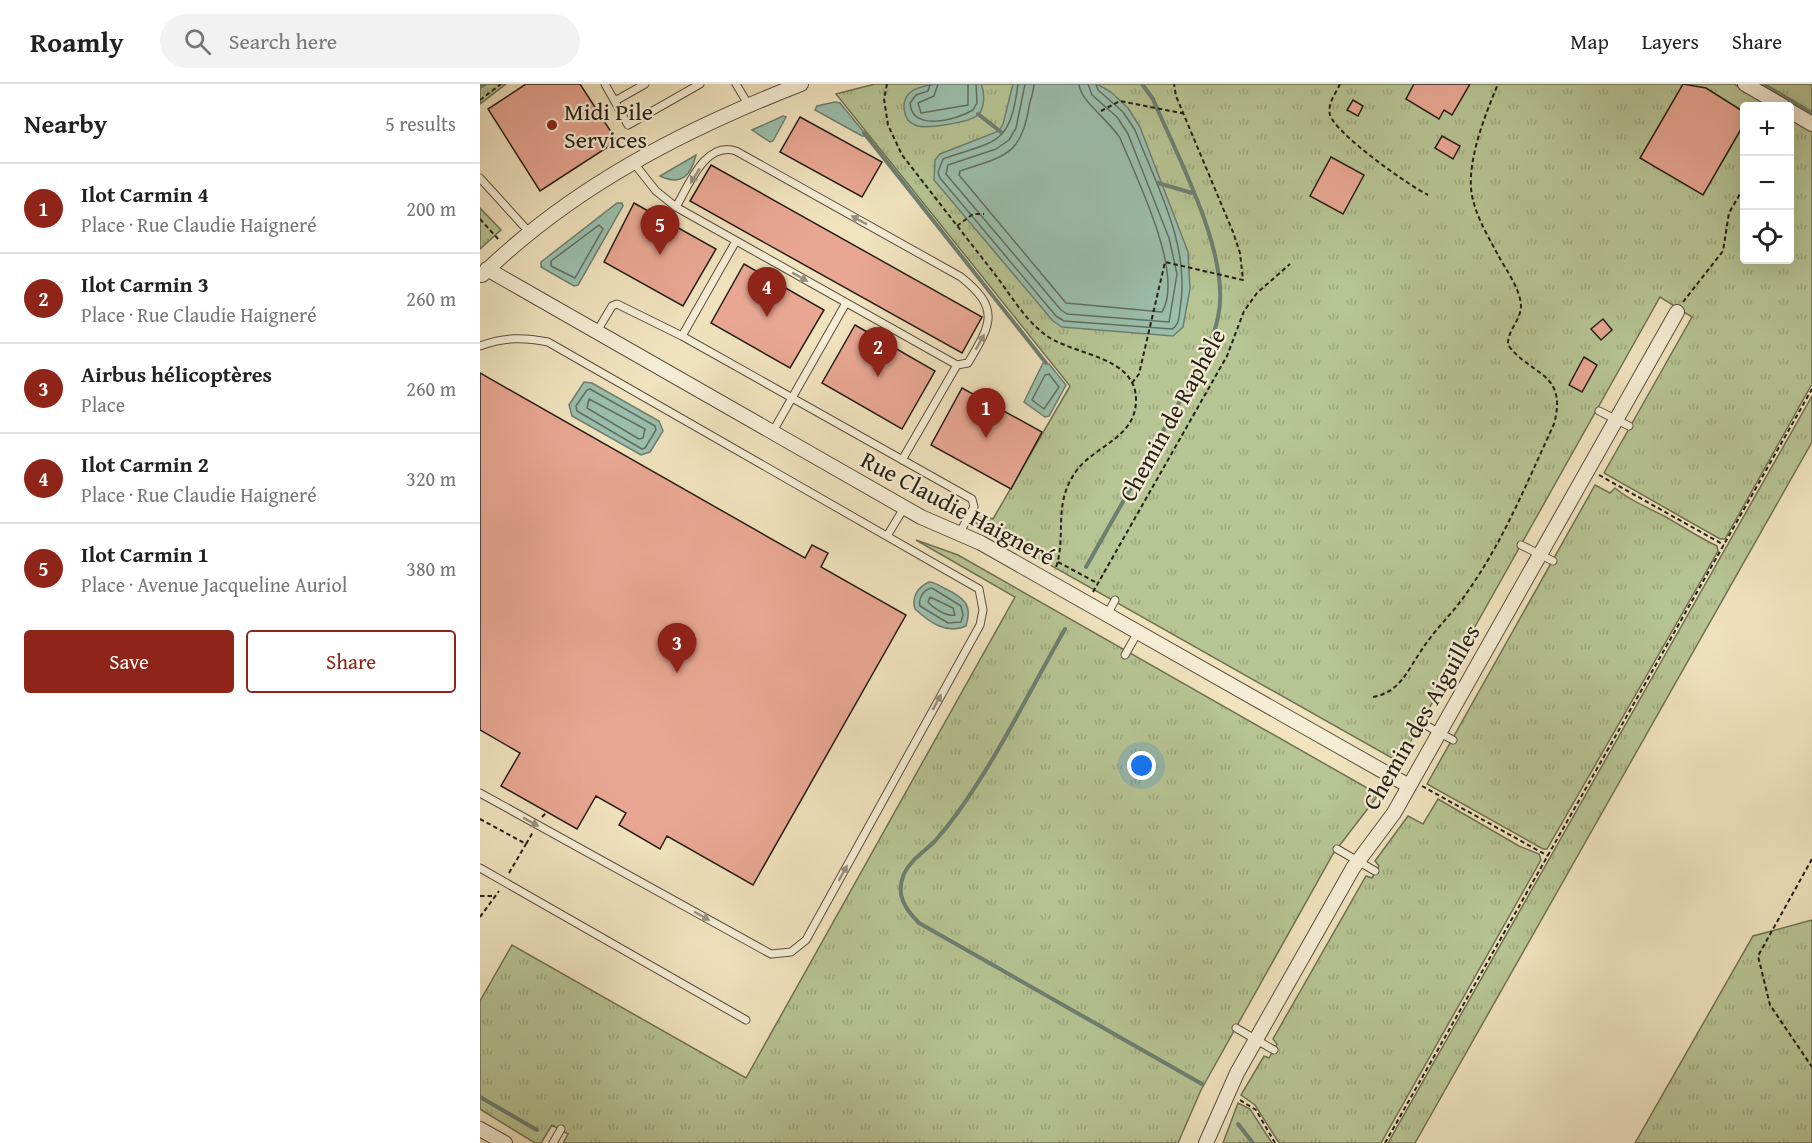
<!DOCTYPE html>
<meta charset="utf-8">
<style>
body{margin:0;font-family:"Gentium Book Plus",serif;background:#f2f2f2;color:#222}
.controls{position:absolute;right:18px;top:18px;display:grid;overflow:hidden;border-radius:6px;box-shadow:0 6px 24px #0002}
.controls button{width:54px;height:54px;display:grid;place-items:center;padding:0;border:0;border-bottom:2px solid #e0e0e0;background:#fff;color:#222;font:30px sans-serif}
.you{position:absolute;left:662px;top:682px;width:21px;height:21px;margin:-15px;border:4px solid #fff;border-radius:50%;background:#1a73e8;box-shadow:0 0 0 9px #1a73e833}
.badge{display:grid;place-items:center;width:39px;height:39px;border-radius:50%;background:#8f2418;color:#fff;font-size:20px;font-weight:700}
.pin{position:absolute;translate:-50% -50px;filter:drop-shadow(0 2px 3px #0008)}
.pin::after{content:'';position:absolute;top:32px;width:21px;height:18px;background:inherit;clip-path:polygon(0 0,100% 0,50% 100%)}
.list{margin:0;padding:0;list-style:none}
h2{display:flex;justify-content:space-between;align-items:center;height:78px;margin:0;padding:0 24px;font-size:26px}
h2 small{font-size:20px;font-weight:400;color:#767676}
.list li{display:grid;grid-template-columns:39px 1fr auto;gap:18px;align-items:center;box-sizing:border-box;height:90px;padding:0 24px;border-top:2px solid #e0e0e0}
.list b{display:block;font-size:22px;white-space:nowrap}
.list p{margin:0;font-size:20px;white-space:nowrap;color:#767676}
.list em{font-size:20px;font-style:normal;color:#767676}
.actions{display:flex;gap:12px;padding:18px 24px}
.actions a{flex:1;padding:14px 0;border:2px solid #8f2418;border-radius:6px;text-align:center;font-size:21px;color:#8f2418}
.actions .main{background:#8f2418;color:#fff}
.icon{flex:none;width:33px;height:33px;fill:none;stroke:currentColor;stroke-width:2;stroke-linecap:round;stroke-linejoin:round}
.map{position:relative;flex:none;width:1332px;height:1059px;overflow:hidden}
header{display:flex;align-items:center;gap:36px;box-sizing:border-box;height:84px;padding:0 30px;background:#fff;border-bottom:2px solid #e0e0e0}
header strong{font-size:28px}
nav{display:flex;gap:33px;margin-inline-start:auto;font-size:21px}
.search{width:420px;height:54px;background:#f2f2f2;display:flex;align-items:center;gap:15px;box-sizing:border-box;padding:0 21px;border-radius:33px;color:#767676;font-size:22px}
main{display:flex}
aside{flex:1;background:#fff}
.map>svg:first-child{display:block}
</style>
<header>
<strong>Roamly</strong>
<div class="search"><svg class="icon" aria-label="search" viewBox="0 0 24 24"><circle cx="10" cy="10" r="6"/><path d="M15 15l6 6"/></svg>Search here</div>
<nav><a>Map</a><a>Layers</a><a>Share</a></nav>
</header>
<main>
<aside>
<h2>Nearby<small>5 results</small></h2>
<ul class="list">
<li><span class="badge">1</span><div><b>Ilot Carmin 4</b><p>Place · Rue Claudie Haigneré</p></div><em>200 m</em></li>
<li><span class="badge">2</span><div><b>Ilot Carmin 3</b><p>Place · Rue Claudie Haigneré</p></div><em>260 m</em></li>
<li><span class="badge">3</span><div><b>Airbus hélicoptères</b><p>Place</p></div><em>260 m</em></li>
<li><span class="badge">4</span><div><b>Ilot Carmin 2</b><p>Place · Rue Claudie Haigneré</p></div><em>320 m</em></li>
<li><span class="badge">5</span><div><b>Ilot Carmin 1</b><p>Place · Avenue Jacqueline Auriol</p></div><em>380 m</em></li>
</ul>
<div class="actions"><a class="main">Save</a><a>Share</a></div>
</aside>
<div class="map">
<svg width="1332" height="1059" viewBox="0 0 1332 1059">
<defs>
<pattern id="grass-tufts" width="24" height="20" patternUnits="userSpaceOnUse" patternTransform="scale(1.5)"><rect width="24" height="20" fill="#b7c493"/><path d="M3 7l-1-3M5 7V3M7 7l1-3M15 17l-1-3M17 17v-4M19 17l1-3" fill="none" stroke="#9da87e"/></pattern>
</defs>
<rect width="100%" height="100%" fill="#f0e3be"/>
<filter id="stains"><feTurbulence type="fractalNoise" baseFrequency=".00333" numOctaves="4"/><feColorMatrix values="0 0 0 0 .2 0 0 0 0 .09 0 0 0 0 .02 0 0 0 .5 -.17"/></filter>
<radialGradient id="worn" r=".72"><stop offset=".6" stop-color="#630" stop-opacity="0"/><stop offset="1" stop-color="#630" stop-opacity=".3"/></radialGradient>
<path fill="url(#grass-tufts)" stroke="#6f7254" stroke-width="1.5" d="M0,0H26L0,20Z
M395,0H1254L1292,22H1264V176H1310V33L1332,46V300L1245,455H1240L1124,389L1212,233L1180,213L919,678L494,438L500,430L513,435L590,302L356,10Z
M1281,0H1332V29Z
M0,124L21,146L0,165Z
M1332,312V358L935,1059H908Z
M1115,401L1130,409L1135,404C1150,417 1167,423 1184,432C1202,442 1218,453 1237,462L1238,467L1067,765H1063L947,700Z
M436,456L478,471L896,709V714L853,770L721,1006L698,1059H83L88,1050L72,1041L61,1059H55L0,1025V917L32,861L266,994L535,513Z
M958,715L1039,762L1059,770L1061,776L901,1059H799L775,1021L761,1011L784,972L789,974L797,960L793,955L886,792L892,794L899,782L895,777L928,732L943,740Z
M1332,836V1059H1155L1273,852Z
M758,1019L770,1025L792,1059H743Z"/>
<path fill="#9bbfad" stroke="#6d7f71" stroke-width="1.5" d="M454,0H501C505,8 505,24 498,31C490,38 445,46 435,41C422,36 420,15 432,7C438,3 447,2 454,0Z
M533,0H617L631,8L648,24L660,43L708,168L710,205L703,243L693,252L582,243L573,237L454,96L455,76L460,70L519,47L523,40Z
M355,18L360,19L387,52H382L335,26L337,22Z
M303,32L306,33L293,57L290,58L272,46Z
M216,71C211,92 201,102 180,92Z
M137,119H142L143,122L98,201L94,202L61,183V178Z
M563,279L569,280L586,301L569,332L565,333L544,318Z
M104,298L112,299L179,337L183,347L170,368L161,371L92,332L89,321Z
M449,498C455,498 460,502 466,505C484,514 493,521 486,542C467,551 449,538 435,525C431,513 438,503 449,498Z"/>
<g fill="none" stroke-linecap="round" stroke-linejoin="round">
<path stroke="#616f62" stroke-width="1.5" d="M450,0L448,7L436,11L430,19C432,48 476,36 493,26L497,19L496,0
M458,0L454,12L438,19L441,29L488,21V0
M538,0C530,63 516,56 463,75L458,88L460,94L576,232L584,237L692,245C699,241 699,233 700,225C711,162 677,103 655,46L643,28L618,6L616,0
M545,0L536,44L529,56L516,65L468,81L466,90L581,226L587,230L689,238L697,190L689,154L648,50L637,33L612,11L608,0
M554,0C554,8 550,15 549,23C541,73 523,72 480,87L479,91L586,219L682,228C705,190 656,93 640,54C629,36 600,17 599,0
M119,141L123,145L95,194L71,182V177Z
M569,290L579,303L564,325L552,316L565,291Z
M110,305L175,342L176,346L165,364L162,365L97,327L96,322L107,306Z
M109,315L165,345L163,354L159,355L107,324Z
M452,504L481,522L483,531L481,538L468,539L440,522C438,514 444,505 452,504Z
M450,513L473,524L475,531C467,533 453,524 448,518Z"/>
<path stroke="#6d7f71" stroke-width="4" d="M1283,0L1332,29
M0,3L5,0
M498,30L521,48
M384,49L566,279
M678,99L712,109
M606,483L716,289C725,271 734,253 738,233C752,172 697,72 673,15L662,0
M585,545C550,606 519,671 478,728C471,738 463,748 455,757C445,767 430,776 424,790C415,810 425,825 439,839L722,1000
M0,1013L57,1046
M758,1040L773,1059"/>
</g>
<path fill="#e9a793" stroke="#271f16" stroke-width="1.5" d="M46,0H100L137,57L60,107L8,25Z
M934,0H990L972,31L964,26L959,35L926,15Z
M1203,0L1226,4L1264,28V40L1223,111L1160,74Z
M873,16L883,22L878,32L867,26Z
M320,33L402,78L382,113L300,68Z
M962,52L980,62L973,75L955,64Z
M851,73L884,91L863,130L830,112Z
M231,81L502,233L482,269L210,117Z
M154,119L236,165L203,222L124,178Z
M264,180L344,226L310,284L231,239Z
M1123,235L1132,246L1121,256L1111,245Z
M375,241L455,287L422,345L342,299Z
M1104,273L1117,281L1102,308L1089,301Z
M0,289L325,474L332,461L348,469L341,483L426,531L273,801L187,752L180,765L139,741L146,729L116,712L97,745L21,702L40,669L0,646Z
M482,304L562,348L531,405L451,361Z"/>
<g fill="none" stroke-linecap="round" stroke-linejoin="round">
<defs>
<path id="service" d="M125,0L148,41L220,0
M256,0L268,20
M135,17L165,0
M153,78L176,107L196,123L477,281L488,279C511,240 521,225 481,193L256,67C225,57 209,101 196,123
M0,94L49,148
M116,249L132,222L137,220L202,252L492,415L494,423L480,448
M202,252L256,157
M0,262C25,253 43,253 68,258L499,505L503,526L500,541L326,856L311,868L291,870L0,709
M1119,327L1149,342
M292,349L366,219
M422,376L477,281
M407,452L424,424
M1041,461L1073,477
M627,531L635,516
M645,571L658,548
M940,638L973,656
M857,765L895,787
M0,784L266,936
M756,944L794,966
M73,1059L81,1045"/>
<path id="minor" d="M1265,0L1303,22
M1310,27L1332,40
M7,185L441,433L501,459L929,702
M2,191C92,103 205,45 321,0
M0,1045L25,1059
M726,1059L757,989L873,784L914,729L1197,228"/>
</defs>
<use href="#service" stroke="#595040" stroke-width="9"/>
<use href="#minor" stroke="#595040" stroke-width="16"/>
<path stroke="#271f16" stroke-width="2" stroke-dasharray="4.5 3" stroke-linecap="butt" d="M407,0L404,15L408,41L422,71C454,112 485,152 517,193C531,212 545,235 563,249C590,272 657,270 656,317C655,354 616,361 597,386C571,421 588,452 575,486
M860,0C856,9 847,20 850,31C856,50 928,101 948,111
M0,16L21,0
M621,27L640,17L706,30
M0,135L19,156
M477,142L493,130H504
M1203,218L1243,167L1249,129L1264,103
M652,299L659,290L685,178L763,196L760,169L753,148L696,12L694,0
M1119,391L1244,461
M578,478L617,499
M613,508L747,272L764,227L777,209L810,180
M893,613C921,608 928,585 943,564C956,544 975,527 988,507C1024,456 1048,396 1074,340C1088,288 1051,292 1028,261C1027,247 1041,236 1041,222C1040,204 1026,186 1018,171C1009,154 998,136 993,116C984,83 1005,31 1018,0
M942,702L1068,772
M62,733L67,728
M0,735L46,760L53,748
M1332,775L1278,872L1290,921L1332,983
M29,789L46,760
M0,812H15
M0,833L19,807
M760,1016L776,1026L795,1059
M905,1059L1332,305"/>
<use href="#service" stroke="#f5edd5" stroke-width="7"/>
<use href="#minor" stroke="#f5edd5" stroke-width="14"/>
</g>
<defs><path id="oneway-solid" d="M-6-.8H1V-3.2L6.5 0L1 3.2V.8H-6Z" transform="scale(1.5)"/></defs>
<g fill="#98907f">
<use href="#oneway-solid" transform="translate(215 92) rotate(121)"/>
<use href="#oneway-solid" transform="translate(379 136) rotate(-151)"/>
<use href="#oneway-solid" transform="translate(320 193) rotate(29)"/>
<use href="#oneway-solid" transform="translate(500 258) rotate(-61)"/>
<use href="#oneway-solid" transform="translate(457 618) rotate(-61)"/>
<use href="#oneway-solid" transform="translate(51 738) rotate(29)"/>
<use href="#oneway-solid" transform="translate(363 789) rotate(-61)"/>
<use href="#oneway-solid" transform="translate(222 832) rotate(29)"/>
</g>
<circle fill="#8f2418" stroke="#f5edd5" stroke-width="2" cx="72" cy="41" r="6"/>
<g text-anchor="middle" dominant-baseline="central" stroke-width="4.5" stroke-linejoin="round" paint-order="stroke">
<g font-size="24" fill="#271f16" stroke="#f5edd5" text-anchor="start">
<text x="84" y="27">Midi Pile<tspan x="84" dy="28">Services</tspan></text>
</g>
<g font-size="24" fill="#271f16" stroke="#f5edd5">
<text transform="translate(692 331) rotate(-61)">Chemin de Raphèle</text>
<text transform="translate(478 424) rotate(28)">Rue Claudie Haigneré</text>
<text transform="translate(941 633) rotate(-60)">Chemin des Aiguilles</text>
</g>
</g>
<rect width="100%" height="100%" filter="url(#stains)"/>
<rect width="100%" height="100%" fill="url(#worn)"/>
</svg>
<div class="controls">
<button>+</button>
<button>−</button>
<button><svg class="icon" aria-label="locate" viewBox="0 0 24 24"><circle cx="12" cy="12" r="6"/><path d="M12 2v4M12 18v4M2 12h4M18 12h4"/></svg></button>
</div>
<div class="you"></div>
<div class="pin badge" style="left:506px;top:354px">1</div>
<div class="pin badge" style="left:398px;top:293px">2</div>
<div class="pin badge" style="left:197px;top:589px">3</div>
<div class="pin badge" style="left:287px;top:233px">4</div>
<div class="pin badge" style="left:180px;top:171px">5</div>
</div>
</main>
